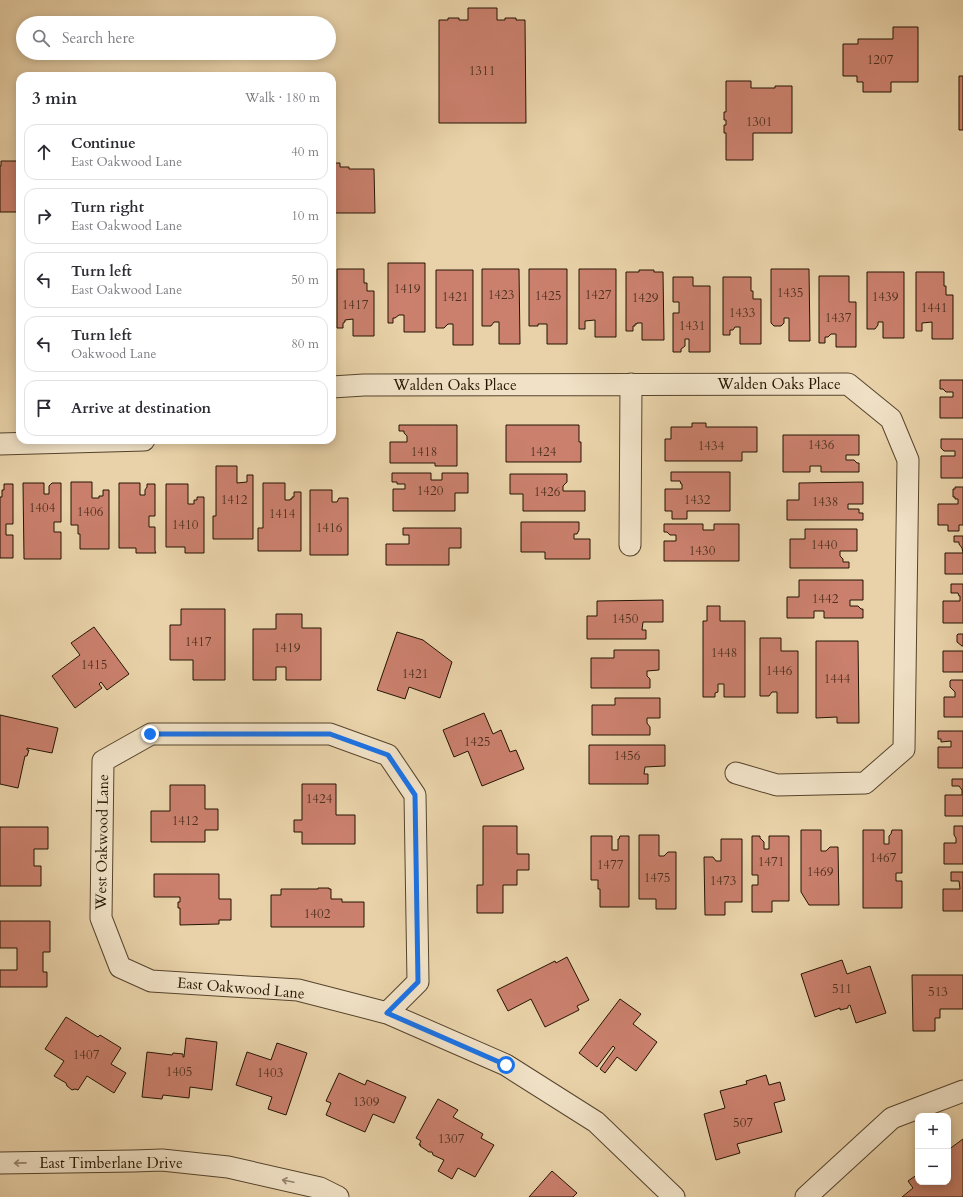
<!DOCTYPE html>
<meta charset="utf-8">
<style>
body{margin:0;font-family:Cardo,serif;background:#f2f2f3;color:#2b2b33}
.controls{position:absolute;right:12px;bottom:12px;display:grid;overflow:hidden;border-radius:8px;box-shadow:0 2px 10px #0003}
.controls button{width:36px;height:36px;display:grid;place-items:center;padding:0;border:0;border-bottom:1px solid #e1e1e2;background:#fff;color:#2b2b33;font:20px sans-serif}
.stop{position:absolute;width:12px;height:12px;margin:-9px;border:3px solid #1a73e8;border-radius:50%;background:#fff}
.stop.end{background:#1a73e8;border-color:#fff;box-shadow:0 1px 4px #0008}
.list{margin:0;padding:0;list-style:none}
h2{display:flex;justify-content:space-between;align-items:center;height:52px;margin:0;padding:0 16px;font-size:17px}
h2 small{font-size:13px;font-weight:400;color:#7c7c81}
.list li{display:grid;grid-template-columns:26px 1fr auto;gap:12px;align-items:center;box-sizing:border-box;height:56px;margin:0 8px 8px;padding:0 8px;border:1px solid #e1e1e2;border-radius:12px}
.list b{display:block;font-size:15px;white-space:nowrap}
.list p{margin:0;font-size:13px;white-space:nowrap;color:#7c7c81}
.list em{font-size:13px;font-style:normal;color:#7c7c81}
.icon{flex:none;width:22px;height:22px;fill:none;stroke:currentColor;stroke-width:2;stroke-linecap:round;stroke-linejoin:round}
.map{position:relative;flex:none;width:963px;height:1197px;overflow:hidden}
.search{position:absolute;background:#fff;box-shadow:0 2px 10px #0003;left:16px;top:16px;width:320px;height:44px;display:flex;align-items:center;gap:10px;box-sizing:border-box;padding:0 14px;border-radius:22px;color:#7c7c81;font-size:15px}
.panel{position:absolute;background:#fff;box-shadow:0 2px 10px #0003;left:16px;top:72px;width:320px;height:372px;border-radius:12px}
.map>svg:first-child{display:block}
</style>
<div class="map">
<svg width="963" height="1197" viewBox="0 0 963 1197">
<rect width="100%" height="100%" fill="#e9d2a9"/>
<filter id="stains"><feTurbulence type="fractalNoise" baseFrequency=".005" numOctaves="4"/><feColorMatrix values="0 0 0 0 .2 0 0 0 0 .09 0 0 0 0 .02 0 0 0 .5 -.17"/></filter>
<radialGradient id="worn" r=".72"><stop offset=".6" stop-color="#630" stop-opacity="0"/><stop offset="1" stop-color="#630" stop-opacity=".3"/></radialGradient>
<path fill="#ca806d" stroke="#241402" d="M468,8H497V20H505V18H516V20H525L526,123H439V20H448V18H459V20H468Z
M893,27H918V82H891V92H863V82H857V76H843V44H858V39H893Z
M959,76H963V130H959Z
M726,81H751V88H775V86H792V133H753V160H726V133H724V125H726V120H724V112H726Z
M1,161H20V212H0V166H1Z
M332,163H340V167H349V169H374L375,213H332Z
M388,263H425V332H404V315H399L395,318H393V323H388Z
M337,269H364V283H367V291H374V336H353V319L345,320V322L343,323V328H337Z
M482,269H519L520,344H499V322H494L491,326H482Z
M529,269H567V344H547V324H538V326H529Z
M579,269H616V337H595V320L585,321V329H579Z
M771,269H809L810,341H789V318H784V323L781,326H774L771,323Z
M436,270H473V345H453V324H448L444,328H436Z
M639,270H654V272H663L664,340H642V323H637V324H635V326H633V331H626V272H639Z
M867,272H904V338H883V322H878V325L875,329H867Z
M916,272H944V286H946V295H953V339H932V322L922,323V331H916Z
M819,276H849V302H856V347H836V334H831L828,337H825V343H819Z
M673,277H693V286H710V352H689V339H685V346L681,349V352H673V313H679V302H673Z
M723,277H751V291H753V299H761V344H740V327H735L733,330H730V335H723Z
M940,380H963V418H940V397H953V392H946L943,389H940Z
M692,423H706V427H757V452H742V461H665V439H671V427H692Z
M399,425H457V466H435V463H390V442H407V436L404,433V431H399Z
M506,425H579V442H581V462H506Z
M783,435H859V455H846V460H854L857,463H859V472H821V466H810V472H783Z
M941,439H963V478H941V456H955V451H944L941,448Z
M216,466H237V483L247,482V475H253V539H213V516H216Z
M671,472H730V511H687V519H672V511H665V489H682V484H681L680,481H671Z
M392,473H431V480H442V473H468V493H455V511H393V489H405V484H397V482H392Z
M510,474H567V482L563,486V491H585V511H523V494H510Z
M71,482H92V498H99V496H103V490H109V549H80V534H78V525H71Z
M863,482V504H848V509H859V513H863V520H787V500H799V483Z
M23,483H44V494H49V486L52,483H61V522H54V532H61V559H24Z
M119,483H140V495H145V490L147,487V484H155V516H149V527H155V551L156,553H136V548H119Z
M263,483H285V500H290V499H292V497H294V492H301V551H258V528H263Z
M4,484H13V524H6V535H13V558H0V497H2V490H4Z
M166,484H188V504H194V500H197V497H204V553H185V547H166Z
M955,487H963V525H959V531H948V525H938V504H958V499H955V497H953V489H955Z
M310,490H332V502H337L339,498H348V555H310Z
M521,522H579V530L577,534H574V539H590V559H545V552H521Z
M664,524H703V530H714V524H739V561H664V541H676V535H670L667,532H664Z
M403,528H461V548H449V565H386V544H409V535H403Z
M805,529H857V551H840V556L843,559V562H849V568H790V539H805Z
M954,536H963V574H945V553H963L962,548L959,544V542H954Z
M799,580H863V600H850V606H858L861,609H863V618H824V611H814V618H787V597H799Z
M951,584H963V623H943V601H960V596H959L958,593H951Z
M663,600V622H643L642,630H646V639H587V616H597V601Z
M707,606H720V621H745V697H724V684H718V692L715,693V697H703V621H707Z
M181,609H225V680H193V660H170V625H181Z
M276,614H302V628H321V680H286V667H276V680H253V629H276Z
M94,627L129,674L107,690L101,682L99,684L102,688L75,708L52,676L80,655L71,643Z
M397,632L423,640L452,662L440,698L409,687L405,699L377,690Z
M958,634H963V646H962L957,642V635Z
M760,638H781V651H798V713H777V692H772L769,696H760Z
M816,641H858L859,723H837V717L816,718Z
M614,650H659V670L647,671V676L650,679V688H591V658H614Z
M943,651H963V672H943Z
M951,680H963V717H944V697H955V692L950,687V681Z
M615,698H660V718H647V723L650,727V735H592V705H615Z
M484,713L493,734L501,730L510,752L516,750L524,769L482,786L468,751L454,757L443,730Z
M0,715L58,728L52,753L27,748V750H29L27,756H25L18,788L0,784Z
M938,731H963V768H938V747H951V741L941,742V739H938Z
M589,745H665V766L645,767L644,774H648V784H589Z
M952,779H963V816H945V795H962V790L959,786H952Z
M302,784H336V815H355V844H302V832H294V820H302Z
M170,785H205V809H218V830H205V842H151V811H170Z
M483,826H517V854H529V870H517V885H503V913H477V885H483Z
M954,826H963V864H944V843H956V838L954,835Z
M0,827H48V849H34V866H41V886H0Z
M801,830H821V851H826L830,847H838L839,905H809L801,892Z
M863,830H884V844H889V836L891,834L892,830H902V873H896V881H902V908H863Z
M639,835H659V856H664L668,852H676V909H656V899H639Z
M591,836H612V850H618V839H619L620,836H629V907H600V889H598V880H591Z
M752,836H760V838L764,842V849H769V836H789V901H772V912H752V885H758V875H752Z
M721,839H742V902H725V915H705L704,857H713L716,861H721Z
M951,872H963V911H943V889H960L959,881H951Z
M154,874H219V899H231V920H219V924L180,925V908H178V902H180V897H154Z
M318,888H329V889H331V899H342V902H364V927H271V895H281V889H318Z
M0,921H50V952H43V972H47V987H0V970H17V948H0Z
M567,957L589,1000L577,1006L579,1010L545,1027L531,999L508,1011L497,990L555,961L556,963Z
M842,960L847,974L870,966L886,1013L856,1023L850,1005L848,1006V1008L840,1010V1008L815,1017L801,974Z
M912,975H963V1009H940V1018H935V1031H913Z
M620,999L641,1014L633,1024L657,1042L636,1071L617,1057L605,1073L600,1069L615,1048L613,1046L597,1067L579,1053Z
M66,1017L98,1037L100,1035L121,1048L111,1064L126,1073L114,1093L87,1076L78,1090L75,1089L72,1090L67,1086L66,1083L54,1076L64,1061L45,1049Z
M186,1038L217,1042L212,1090L190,1087L189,1098L163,1095L162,1099L142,1097L147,1052L172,1055L173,1053L183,1054V1057H184Z
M277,1043L307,1053L286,1115L268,1109L272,1097L236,1085L247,1052L271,1060Z
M339,1073L365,1085L367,1080L406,1097L394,1123L373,1114L365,1132L326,1115L331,1103L326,1101Z
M766,1075L769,1085L780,1082L785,1100L774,1103L782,1132L737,1144L740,1153L716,1160L704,1114L725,1108L720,1091L747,1084L746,1081Z
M438,1099L458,1110L453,1117L483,1134L481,1138L494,1145L475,1177L458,1168L452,1179L438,1171L444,1160L433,1155L432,1152H429L420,1146L421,1145H419L421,1141L416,1138Z
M963,1139V1197H902L913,1188L908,1181L918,1174V1182H948V1150Z
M552,1171L577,1193L573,1197H529Z"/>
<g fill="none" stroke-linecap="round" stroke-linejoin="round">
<defs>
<path id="street" d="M332,387L364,385L848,384L891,419L908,460L904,749L865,783L777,785L736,773
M0,444L144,440
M630,545L631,384
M151,734H330L388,755L415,795L418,982L387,1013L298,990L151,981L120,967L101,918L103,761Z
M387,1013L506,1065L596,1122L674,1197
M0,1163L134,1161L162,1160L228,1167L320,1188L338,1197
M806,1197L892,1118L963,1091"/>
</defs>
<use href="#street" stroke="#55442c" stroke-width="23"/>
<use href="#street" stroke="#f1e2c7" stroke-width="21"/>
</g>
<defs><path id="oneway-shaft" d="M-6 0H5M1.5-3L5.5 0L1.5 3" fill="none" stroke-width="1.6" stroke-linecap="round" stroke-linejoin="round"/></defs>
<g stroke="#95856e">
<use href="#oneway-shaft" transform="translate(20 1163) rotate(179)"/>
<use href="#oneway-shaft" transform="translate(288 1181) rotate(-168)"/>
</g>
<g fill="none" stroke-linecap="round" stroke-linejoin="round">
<path stroke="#1a73e8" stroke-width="5" d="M150,734H330L388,755L415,795L418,982L387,1013L506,1065"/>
</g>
<g text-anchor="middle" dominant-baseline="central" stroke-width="3" stroke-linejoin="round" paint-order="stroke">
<g font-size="13" fill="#4e2f1d">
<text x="880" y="60">1207</text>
<text x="482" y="71">1311</text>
<text x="759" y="122">1301</text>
<text x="407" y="289">1419</text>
<text x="790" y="293">1435</text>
<text x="501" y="295">1423</text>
<text x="598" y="295">1427</text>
<text x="548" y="296">1425</text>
<text x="455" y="297">1421</text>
<text x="885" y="297">1439</text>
<text x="645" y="298">1429</text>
<text x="355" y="305">1417</text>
<text x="934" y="308">1441</text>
<text x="742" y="313">1433</text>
<text x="838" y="318">1437</text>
<text x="692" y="326">1431</text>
<text x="821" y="445">1436</text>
<text x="711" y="446">1434</text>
<text x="424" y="452">1418</text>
<text x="543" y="452">1424</text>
<text x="430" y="491">1420</text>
<text x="547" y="492">1426</text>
<text x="234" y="500">1412</text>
<text x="697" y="500">1432</text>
<text x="825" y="502">1438</text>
<text x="42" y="508">1404</text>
<text x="90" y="512">1406</text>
<text x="282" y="514">1414</text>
<text x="185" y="525">1410</text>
<text x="329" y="528">1416</text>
<text x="824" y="545">1440</text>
<text x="702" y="551">1430</text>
<text x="825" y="599">1442</text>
<text x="625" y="619">1450</text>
<text x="198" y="642">1417</text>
<text x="287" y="648">1419</text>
<text x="724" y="653">1448</text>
<text x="94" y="665">1415</text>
<text x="779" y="671">1446</text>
<text x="415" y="674">1421</text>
<text x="837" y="679">1444</text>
<text x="477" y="742">1425</text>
<text x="627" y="756">1456</text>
<text x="319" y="799">1424</text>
<text x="185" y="821">1412</text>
<text x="883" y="858">1467</text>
<text x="771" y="862">1471</text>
<text x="610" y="865">1477</text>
<text x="820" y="872">1469</text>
<text x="657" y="878">1475</text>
<text x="723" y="881">1473</text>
<text x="317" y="914">1402</text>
<text x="842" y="989">511</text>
<text x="938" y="992">513</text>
<text x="86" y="1055">1407</text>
<text x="179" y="1072">1405</text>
<text x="270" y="1073">1403</text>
<text x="366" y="1102">1309</text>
<text x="743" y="1123">507</text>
<text x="451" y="1139">1307</text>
</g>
<g font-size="15" fill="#241402" stroke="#f1e2c7">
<text x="779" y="384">Walden Oaks Place</text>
<text x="455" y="385">Walden Oaks Place</text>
<text transform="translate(102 842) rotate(-89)">West Oakwood Lane</text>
<text transform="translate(241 988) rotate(5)">East Oakwood Lane</text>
<text x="111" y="1163">East Timberlane Drive</text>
</g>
</g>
<rect width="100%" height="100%" filter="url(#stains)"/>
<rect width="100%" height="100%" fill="url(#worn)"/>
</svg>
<div class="controls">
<button>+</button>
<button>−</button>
</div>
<div class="stop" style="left:506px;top:1065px"></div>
<div class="stop end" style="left:150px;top:734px"></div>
<div class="search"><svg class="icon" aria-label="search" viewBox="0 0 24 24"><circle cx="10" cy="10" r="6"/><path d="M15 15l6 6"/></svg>Search here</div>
<section class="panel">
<h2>3 min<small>Walk · 180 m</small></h2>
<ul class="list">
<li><svg class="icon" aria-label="ahead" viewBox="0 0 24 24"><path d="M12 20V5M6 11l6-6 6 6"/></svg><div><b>Continue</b><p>East Oakwood Lane</p></div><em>40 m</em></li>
<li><svg class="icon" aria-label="right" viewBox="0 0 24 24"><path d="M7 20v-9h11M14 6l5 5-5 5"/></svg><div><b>Turn right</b><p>East Oakwood Lane</p></div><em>10 m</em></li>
<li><svg class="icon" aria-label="left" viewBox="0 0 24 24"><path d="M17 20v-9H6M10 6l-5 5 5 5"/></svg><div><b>Turn left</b><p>East Oakwood Lane</p></div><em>50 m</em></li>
<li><svg class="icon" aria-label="left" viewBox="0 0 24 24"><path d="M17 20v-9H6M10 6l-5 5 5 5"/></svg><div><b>Turn left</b><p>Oakwood Lane</p></div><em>80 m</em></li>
<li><svg class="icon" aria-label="arrive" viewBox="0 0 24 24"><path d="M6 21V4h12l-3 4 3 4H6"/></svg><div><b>Arrive at destination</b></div></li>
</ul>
</section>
</div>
